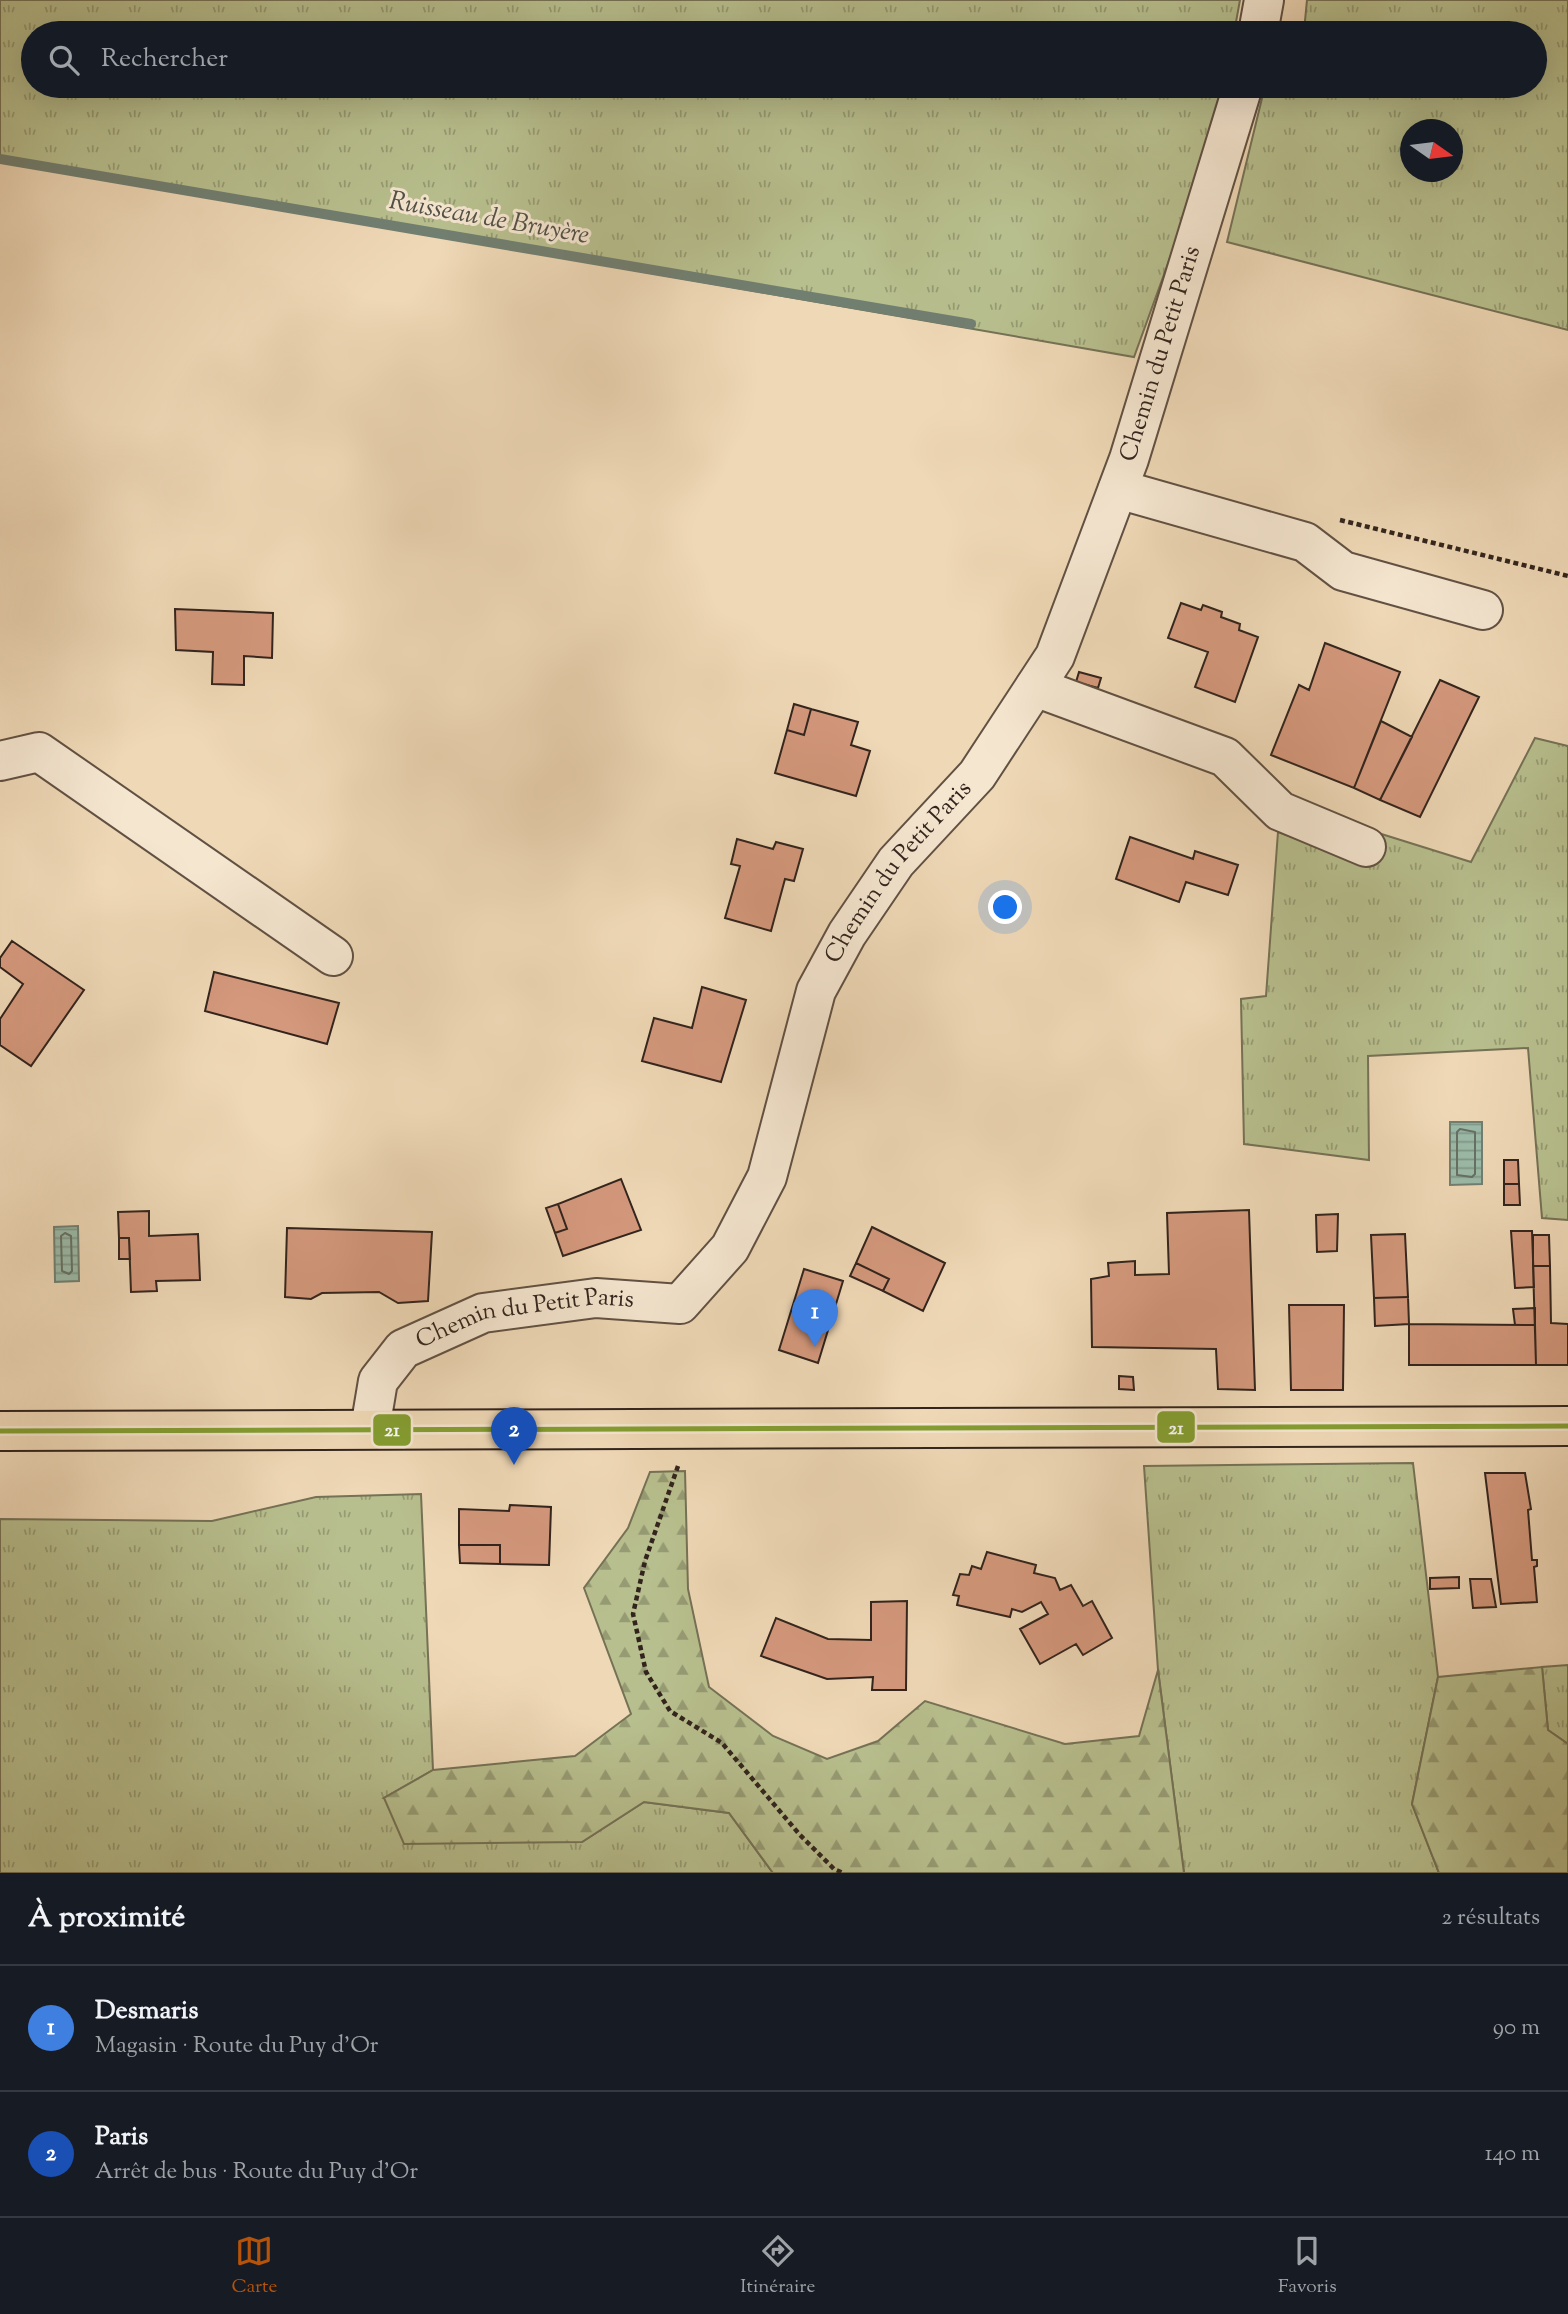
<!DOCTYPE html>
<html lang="fr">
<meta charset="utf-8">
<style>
body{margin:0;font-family:"Sorts Mill Goudy",serif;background:#20242c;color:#f1f3f6}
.compass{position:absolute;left:1400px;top:119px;width:63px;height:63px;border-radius:50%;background:#171b24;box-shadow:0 7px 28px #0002;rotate:104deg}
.you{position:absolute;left:1006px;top:908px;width:24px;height:24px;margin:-18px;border:5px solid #fff;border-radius:50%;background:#1a73e8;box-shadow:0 0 0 10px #1a73e833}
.badge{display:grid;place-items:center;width:46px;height:46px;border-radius:50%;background:#b45309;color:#fff;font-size:23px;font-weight:700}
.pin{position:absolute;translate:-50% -58px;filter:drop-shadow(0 2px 4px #0008)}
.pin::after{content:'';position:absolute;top:37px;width:24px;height:21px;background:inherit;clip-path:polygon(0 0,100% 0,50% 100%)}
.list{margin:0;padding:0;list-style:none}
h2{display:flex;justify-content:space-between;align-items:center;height:91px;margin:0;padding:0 28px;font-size:30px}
h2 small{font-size:23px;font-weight:400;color:#9ea1a6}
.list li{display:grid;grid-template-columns:46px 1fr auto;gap:21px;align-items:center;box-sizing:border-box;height:126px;padding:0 28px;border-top:2px solid #363941}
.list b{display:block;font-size:26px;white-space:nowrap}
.list p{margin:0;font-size:23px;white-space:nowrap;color:#9ea1a6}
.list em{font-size:23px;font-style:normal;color:#9ea1a6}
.icon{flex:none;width:38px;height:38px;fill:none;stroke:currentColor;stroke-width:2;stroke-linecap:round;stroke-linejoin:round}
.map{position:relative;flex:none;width:1568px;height:1873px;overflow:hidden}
.search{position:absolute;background:#171b24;box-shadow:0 7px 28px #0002;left:21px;right:21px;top:21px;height:77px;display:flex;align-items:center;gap:18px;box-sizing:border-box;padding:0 24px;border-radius:38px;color:#9ea1a6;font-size:26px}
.sheet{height:343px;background:#171b24}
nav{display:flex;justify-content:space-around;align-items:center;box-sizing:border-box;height:98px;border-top:2px solid #363941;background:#171b24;font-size:19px;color:#9ea1a6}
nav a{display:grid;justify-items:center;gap:4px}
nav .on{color:#b45309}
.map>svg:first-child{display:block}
</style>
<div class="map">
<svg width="1568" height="1873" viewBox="0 0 1568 1873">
<defs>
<pattern id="grass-tufts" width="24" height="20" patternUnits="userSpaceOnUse" patternTransform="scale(1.75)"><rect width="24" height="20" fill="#b8bf8e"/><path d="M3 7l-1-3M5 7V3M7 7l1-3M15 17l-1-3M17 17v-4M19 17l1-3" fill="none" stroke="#969b73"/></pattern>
<pattern id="forest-firs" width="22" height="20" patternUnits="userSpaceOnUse" patternTransform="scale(1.75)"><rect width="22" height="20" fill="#b8bf8e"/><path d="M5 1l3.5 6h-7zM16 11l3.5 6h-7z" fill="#969b73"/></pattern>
<pattern id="water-rules" width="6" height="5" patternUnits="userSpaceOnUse" patternTransform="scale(1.75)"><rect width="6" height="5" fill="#9bbba9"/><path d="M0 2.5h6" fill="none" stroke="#7f9889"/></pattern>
</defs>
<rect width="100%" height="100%" fill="#efd8b6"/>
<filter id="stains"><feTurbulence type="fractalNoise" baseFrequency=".00286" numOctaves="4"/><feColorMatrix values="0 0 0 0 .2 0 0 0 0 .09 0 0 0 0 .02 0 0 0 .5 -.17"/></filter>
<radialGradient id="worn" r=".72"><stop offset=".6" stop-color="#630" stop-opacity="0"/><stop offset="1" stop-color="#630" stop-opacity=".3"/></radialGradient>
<path fill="url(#grass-tufts)" stroke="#757256" stroke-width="2" fill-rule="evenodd" d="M0,0H1240L1234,33H33V86H1224L1214,137L1134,357L0,160Z
M1307,0H1568V330L1227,242L1265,86H1535V33H1277L1278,30L1304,31ZM1410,130H1452V172H1410Z
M1535,738L1568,746V1220L1542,1218L1528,1048L1368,1056L1369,1160L1244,1144L1241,999L1266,996L1278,832L1358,861L1375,832L1471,862Z
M1413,1463L1438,1677L1412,1804L1439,1873H1184L1158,1670L1144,1466Z
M421,1494L433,1770L384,1798L582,1842L644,1802L729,1813L773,1873H0V1519L212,1521L316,1497Z
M1568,1665V1744L1548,1730L1542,1667Z"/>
<path fill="url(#forest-firs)" stroke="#757256" stroke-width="2" d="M685,1471L688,1589L709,1687L773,1736L827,1759L878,1741L925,1701L1065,1744L1139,1736L1158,1670L1184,1873H773L729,1813L644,1802L582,1842L404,1844L384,1798L433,1770L575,1756L631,1714L584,1588L628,1528L650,1472Z
M1542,1667L1548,1730L1568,1744V1873H1439L1412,1804L1438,1677Z"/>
<path fill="url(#water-rules)" stroke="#717f71" stroke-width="2" d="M1450,1122H1482V1184L1450,1185Z
M78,1226L79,1281L55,1282L54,1227Z"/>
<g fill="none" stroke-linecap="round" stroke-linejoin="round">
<path stroke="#667063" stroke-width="2" d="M1460,1129L1475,1132V1174L1472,1177L1457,1175V1132Z
M65,1233L71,1236L72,1271L69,1274L62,1271L61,1236Z"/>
<path stroke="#717f71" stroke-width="10" d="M0,159L971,324"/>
</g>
<path fill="#d4987c" stroke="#32241d" stroke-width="2" d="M1181,603L1201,610L1203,605L1222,612L1221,617L1240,624L1239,630L1258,637L1235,702L1195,687L1208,652L1168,638Z
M175,609L273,613L272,658L244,656V685L212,684L213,652L176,650Z
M1325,643L1400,672L1354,788L1271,755L1299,685L1309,690Z
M1079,672L1101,678L1098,688L1076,682Z
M1440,680L1479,697L1420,817L1380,800Z
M794,704L811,709L804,735L787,730Z
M811,709L858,722L851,745L870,751L856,796L775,773L787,730L804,735Z
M1381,721L1412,737L1380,800L1354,788Z
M1130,837L1193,859L1195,851L1238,865L1228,895L1186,882L1179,902L1116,879Z
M737,839L773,849L776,842L803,849L794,881L785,879L771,931L725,918L740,866L731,864Z
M12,941L84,990L31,1066L0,1045V1019L23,984L0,967V958Z
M214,972L339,1003L327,1044L205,1011Z
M702,987L746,1000L721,1082L642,1061L654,1018L692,1028Z
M1504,1160H1518L1519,1184H1504Z
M621,1179L641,1230L563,1256L555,1233L567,1229L558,1204Z
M1504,1184H1519L1520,1205H1504Z
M558,1204L567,1229L555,1233L546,1208Z
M1249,1210L1255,1390L1218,1389L1216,1349L1092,1347L1091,1279L1109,1276L1108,1263L1135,1261V1275L1169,1274L1167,1213Z
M149,1211V1236L198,1234L200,1280L156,1281L157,1291L131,1292L129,1238H119L118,1212Z
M1338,1214L1337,1251L1317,1252L1316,1215Z
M872,1227L945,1263L923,1311L883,1291L889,1279L856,1263Z
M287,1228L432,1232L428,1301L398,1303L379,1292L322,1293L311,1299L285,1297Z
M1511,1231H1532L1534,1287L1515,1288Z
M1405,1234L1408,1297L1374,1298L1371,1235Z
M1533,1235H1549L1550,1266H1533Z
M119,1238H129L130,1259H119Z
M856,1263L889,1279L883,1291L850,1276Z
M1533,1266H1550L1551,1323L1568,1324V1365H1536Z
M804,1269L843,1281L818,1363L779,1350Z
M1408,1297L1409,1324L1375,1326L1374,1298Z
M1289,1305H1344L1343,1390H1291Z
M1535,1308V1325H1515L1513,1309Z
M1409,1324L1535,1325L1536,1365H1409Z
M1119,1376L1133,1377L1134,1390L1119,1389Z
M1485,1473H1525L1531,1509L1528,1510L1532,1560H1537V1566L1534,1567L1537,1602L1501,1604Z
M510,1505L551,1507L549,1565L500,1564V1545H459V1509L509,1511Z
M459,1545H500V1564L460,1563Z
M987,1552L1036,1565L1034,1573L1055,1578L1060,1590L1071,1585L1083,1606L1092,1601L1112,1638L1083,1655L1076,1644L1040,1664L1020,1629L1048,1614L1041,1602L1022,1612L1012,1609L1010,1617L957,1605L959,1596L953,1595L960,1574L969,1575L972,1566L981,1569Z
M1459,1577V1588L1430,1589V1578Z
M1470,1579H1491L1496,1607L1473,1608Z
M907,1601L906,1690H872L873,1677L827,1679L761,1656L776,1618L828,1639L871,1640V1602Z"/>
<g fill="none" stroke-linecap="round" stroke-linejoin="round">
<defs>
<g id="minor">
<path d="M1258,33L1264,0"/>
<path d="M1118,489L1305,542L1343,571L1483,610"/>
<path d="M1035,687L1225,757L1280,811L1366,847"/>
<path d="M0,761L39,752L333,956"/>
<path id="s1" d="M370,1429L378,1381L403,1349L483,1313L596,1298L680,1304L730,1248L767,1177L816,991L847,934L896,862L977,775L1055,656L1129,459L1243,86"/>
</g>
<path id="major" d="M0,1431L1568,1426"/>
</defs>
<use href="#minor" stroke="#615143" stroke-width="42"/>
<use href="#major" stroke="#32241d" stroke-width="42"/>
<path stroke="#32241d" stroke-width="4.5" stroke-dasharray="5 3.5" stroke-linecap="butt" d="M1340,520L1568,576
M678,1466L645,1561L633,1614L646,1672L670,1711L722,1743L800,1835L834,1869L843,1873"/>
<use href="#minor" stroke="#f5e6d0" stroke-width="38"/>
<use href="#major" stroke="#efd8b6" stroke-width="38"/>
<defs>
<path id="bus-1" d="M0,1431L1568,1426"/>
</defs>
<use href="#bus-1" stroke="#f5e6d0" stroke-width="10"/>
<use href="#bus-1" stroke="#849d30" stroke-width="5"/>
</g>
<g text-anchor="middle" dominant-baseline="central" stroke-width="6" stroke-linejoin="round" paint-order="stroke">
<g font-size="24" fill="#32241d" stroke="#f5e6d0">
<text stroke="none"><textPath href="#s1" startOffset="1456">Chemin du Petit Paris</textPath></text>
<text stroke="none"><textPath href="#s1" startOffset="868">Chemin du Petit Paris</textPath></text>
<text stroke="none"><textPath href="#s1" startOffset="217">Chemin du Petit Paris</textPath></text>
</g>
<g font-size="26" font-style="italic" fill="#525147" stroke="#f5e6d0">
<text transform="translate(489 219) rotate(10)">Ruisseau de Bruyère</text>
</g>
</g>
<g stroke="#f5e6d0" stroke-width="2.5">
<rect x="1156" y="1410" width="40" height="34" rx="7" fill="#849d30"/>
<rect x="372" y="1413" width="40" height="34" rx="7" fill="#849d30"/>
</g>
<g font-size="19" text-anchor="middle" font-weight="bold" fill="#fff">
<text x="1176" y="1434">21</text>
<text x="392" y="1436">21</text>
</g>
<rect width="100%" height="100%" filter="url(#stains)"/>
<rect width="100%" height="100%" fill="url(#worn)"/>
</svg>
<svg class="compass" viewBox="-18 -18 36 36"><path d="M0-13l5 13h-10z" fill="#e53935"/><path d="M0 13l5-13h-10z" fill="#9ea1a6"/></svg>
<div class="you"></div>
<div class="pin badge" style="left:815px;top:1347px;background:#3f7fe0">1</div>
<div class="pin badge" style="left:514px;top:1465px;background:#1a4fb4">2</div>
<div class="search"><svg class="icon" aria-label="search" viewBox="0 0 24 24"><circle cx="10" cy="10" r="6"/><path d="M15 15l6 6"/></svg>Rechercher</div>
</div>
<section class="sheet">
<h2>À proximité<small>2 résultats</small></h2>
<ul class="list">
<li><span class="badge" style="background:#3f7fe0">1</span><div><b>Desmaris</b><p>Magasin · Route du Puy d'Or</p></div><em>90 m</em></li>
<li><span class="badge" style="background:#1a4fb4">2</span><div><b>Paris</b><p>Arrêt de bus · Route du Puy d'Or</p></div><em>140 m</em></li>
</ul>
</section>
<nav>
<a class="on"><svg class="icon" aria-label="map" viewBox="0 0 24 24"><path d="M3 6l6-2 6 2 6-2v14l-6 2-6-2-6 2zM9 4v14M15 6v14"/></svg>Carte</a>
<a><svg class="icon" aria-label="directions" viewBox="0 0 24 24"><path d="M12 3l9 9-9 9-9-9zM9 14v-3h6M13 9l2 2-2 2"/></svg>Itinéraire</a>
<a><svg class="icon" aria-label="saved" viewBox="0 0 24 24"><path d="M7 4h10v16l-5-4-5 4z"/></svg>Favoris</a>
</nav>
